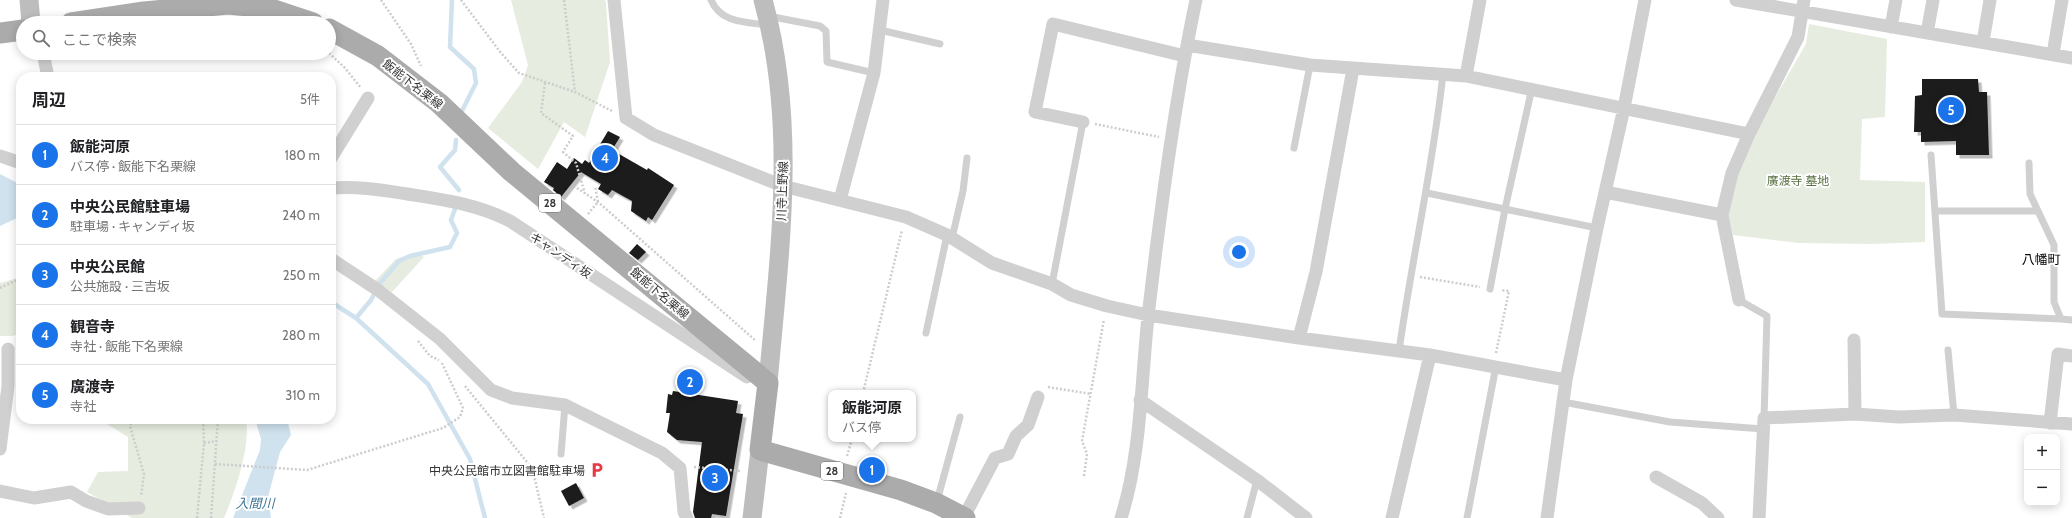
<!DOCTYPE html>
<html lang="ja">
<meta charset="utf-8">
<style>
body{margin:0;font-family:Cabin,"Noto Sans JP",sans-serif;background:#f6f6f6;color:#202124}
.controls{position:absolute;right:12px;bottom:12px;display:grid;overflow:hidden;border-radius:8px;box-shadow:0 2px 10px #0003}
.controls button{width:36px;height:36px;display:grid;place-items:center;padding:0;border:0;border-bottom:1px solid #e0e0e0;background:#fff;color:#202124;font:20px sans-serif}
.you{position:absolute;left:1239px;top:252px;width:14px;height:14px;margin:-10px;border:3px solid #fff;border-radius:50%;background:#1a73e8;box-shadow:0 0 0 6px #1a73e833}
.badge{display:grid;place-items:center;width:26px;height:26px;border-radius:50%;background:#1a73e8;color:#fff;font-size:13px;font-weight:700}
.pin{position:absolute;translate:-50% -50%;border:2px solid #fff;box-shadow:0 1px 4px #0006}
.popup{position:absolute;left:828px;top:390px;width:88px;height:52px;box-sizing:border-box;display:grid;place-content:center;border-radius:8px;background:#fff;filter:drop-shadow(0 1px 3px #0005);font-size:13px;white-space:nowrap;color:#757577}
.popup b{font-size:15px;color:#202124}
.popup::after{content:'';position:absolute;left:50%;top:100%;margin-left:-8px;border:8px solid transparent;border-top-color:#fff}
.list{margin:0;padding:0;list-style:none}
h2{display:flex;justify-content:space-between;align-items:center;height:52px;margin:0;padding:0 16px;font-size:17px}
h2 small{font-size:13px;font-weight:400;color:#757577}
.list li{display:grid;grid-template-columns:26px 1fr auto;gap:12px;align-items:center;box-sizing:border-box;height:60px;padding:0 16px;border-top:1px solid #e0e0e0}
.list b{display:block;font-size:15px;white-space:nowrap}
.list p{margin:0;font-size:13px;white-space:nowrap;color:#757577}
.list em{font-size:13px;font-style:normal;color:#757577}
.icon{flex:none;width:22px;height:22px;fill:none;stroke:currentColor;stroke-width:2;stroke-linecap:round;stroke-linejoin:round}
.map{position:relative;flex:none;width:2072px;height:518px;overflow:hidden}
.search{position:absolute;background:#fff;box-shadow:0 2px 10px #0003;left:16px;top:16px;width:320px;height:44px;display:flex;align-items:center;gap:10px;box-sizing:border-box;padding:0 14px;border-radius:22px;color:#757577;font-size:15px}
.panel{position:absolute;background:#fff;box-shadow:0 2px 10px #0003;left:16px;top:72px;width:320px;height:352px;border-radius:16px}
.map>svg:first-child{display:block}
</style>
<div class="map">
<svg width="2072" height="518" viewBox="0 0 2072 518">
<defs>
<filter id="shadow"><feDropShadow dx="3.5" dy="3.5" stdDeviation="0" flood-color="#0004"/></filter>
</defs>
<rect width="100%" height="100%" fill="#fff"/>
<path fill="#e6ecdf" d="M511,0H605L606,3L610,62L585,137L564,122L538,169L488,128L522,82L528,65Z
M1809,24L1887,39L1885,117L1862,119L1860,180L1925,182V242L1871,244L1798,243L1733,235L1727,210L1736,172L1774,99L1806,44Z
M416,253L424,257L392,292L375,281L396,259Z
M21,277V333L13,336H0V283Z
M99,419H246C251,445 235,493 224,518H132L87,492L98,472L128,471V437Z"/>
<path fill="#cfe2ee" d="M0,174L21,185V219L17,218L0,226Z
M255,419H287L291,435L280,452L268,497L271,518H233L260,450L261,439Z"/>
<g fill="none" stroke-linecap="round" stroke-linejoin="round">
<path stroke="#cfe2ee" stroke-width="4.5" d="M452,0L450,47L474,69L476,83L462,111
M456,140L455,150L440,167L459,190
M331,302L356,318L428,384L470,459L485,518
M356,318L371,300L380,283L399,261L410,256L450,247L457,233L451,220L455,209"/>
</g>
<path fill="#1a1a1a" filter="url(#shadow)" d="M1922,79H1978L1979,92H1987L1989,155H1956V141L1921,142V132H1914L1915,96L1922,95Z
M608,131L620,137L612,150L647,170L648,168L674,185L652,220L648,217L646,221L631,211L632,201L612,190L608,195L598,189L601,184L581,172L561,197L553,190L554,188L544,182L557,162L567,169L574,158L582,164L585,160L589,163Z
M637,244L646,252L638,260L629,253Z
M673,391L738,401L736,413L743,414L726,516L712,514L711,518H695L693,512L702,442L677,440L667,432L670,413H666L668,394L672,395Z
M576,483L584,498L569,506L561,491Z"/>
<g fill="none" stroke-linecap="round" stroke-linejoin="round">
<path stroke="#cdcdcd" stroke-width="2.5" stroke-dasharray="2 2" stroke-linecap="butt" d="M381,0L411,44L421,66
M461,0L501,53L519,73L575,92L612,111
M564,0L575,92
M329,53L345,68L361,88
M545,83L541,113L573,136L563,152L576,163L585,194
M1095,124L1159,137
M577,188L598,202L756,341
M588,214L598,202L595,186
M1420,277L1480,287
M0,288L21,278
M418,341L430,356L439,360
M1496,353L1509,291L1501,290
M465,386L527,462L535,480L544,518
M1048,387L1091,394
M863,393L902,230
M132,419L130,426L144,474L141,496
M204,443L217,441
M847,456L852,439
M215,464L307,470L443,428L460,417L463,408L441,361
M694,467L741,471
M1084,476L1087,454L1082,441L1104,319
M197,518L204,443L203,419
M211,518L218,419
M840,518L846,493"/>
<path stroke="#d0d0d0" stroke-width="7" d="M711,0C721,23 745,22 767,25
M768,16L820,26L826,31L827,62L874,73
M880,30L940,44
M1294,148L1310,65
M1931,155L1942,314L2061,319
M2029,163L2030,194L2054,245V302L2061,319L2072,320
M1427,193L1597,228
M1935,211H2037
M952,238L963,191L967,158
M1052,284L1083,122
M1490,289L1505,209L1532,88
M1739,300L1767,316L1764,418
M926,333L947,235
M1948,350L1954,415
M1399,351C1412,258 1433,167 1443,74
M1563,402L1670,422L1763,429
M561,454L565,405
M937,501L960,417
M1247,518L1257,480
M1467,518L1496,366"/>
<path stroke="#d0d0d0" stroke-width="13" d="M614,0L626,118L654,135L783,186L906,217L947,235L992,263L1052,284L1071,295L1107,306L1148,315L1299,338L1430,355L1566,380
M1736,0L2072,58
M1891,27L1896,0
M1927,33L1933,0
M1983,42L1990,0
M1187,45L1310,65L1466,76L1749,134
M43,53L48,77
M2053,54L2062,0
M1466,76L1480,0
M1083,122L1035,112L1053,24L1185,56
M0,156L21,163
M331,158L368,98
M331,188C357,186 381,190 407,194C445,200 476,204 510,221L747,377
M1605,192L1722,215
M840,200L874,73L883,0
M331,259L378,290L440,339L491,390L512,398L565,405L662,453L680,468L684,512L687,518
M1739,300L1722,215L1732,173L1749,134L1798,37L1804,0
M1299,338L1316,272L1353,69
M1854,340L1855,414
M1140,400L1257,480L1306,518
M2050,423L2058,354L2072,356
M0,449L8,386V349
M1656,477L1702,503L1718,518
M0,491L34,498L71,492L86,501L108,509L139,508
M964,517L995,458L1008,454L1016,436L1028,425L1038,397
M1121,518C1141,456 1141,382 1148,317C1160,212 1174,104 1196,0
M1392,518L1430,355
M1547,518L1566,380L1597,228L1624,108L1645,0
M1759,518L1764,418L1855,414L1899,417L1954,415L2072,424"/>
<path stroke="#bdbdbd" stroke-width="19" d="M29,0L31,23
M763,0C798,125 779,256 768,383
M752,518L760,450"/>
<path stroke="#ababab" stroke-width="21" d="M71,23L144,12L228,4L268,8L313,23
M329,29L378,56L439,103L512,172L768,383L760,450L901,490L936,503L965,518
M0,33L23,30"/>
</g>
<defs>
<symbol id="parking-bare" viewBox="-9 -9 18 18"><path d="M-3.5-5.5H1a3.5 3.5 0 0 1 0 7H-1V5.5H-3.5ZM-1-3.4V-.6H.8a1.4 1.4 0 0 0 0-2.8Z" fill="#e63946" stroke="#fff" stroke-width="2.5" paint-order="stroke"/></symbol>
</defs>
<g fill-rule="evenodd">
<use href="#parking-bare" x="586" y="459" width="22" height="22"/>
</g>
<g text-anchor="middle" dominant-baseline="central" stroke-width="4" stroke-linejoin="round" paint-order="stroke">
<g fill="#fff" stroke="#707070" stroke-width="1">
<rect x="539" y="194" width="22" height="18" rx="3"/>
<rect x="821" y="462" width="22" height="18" rx="3"/>
</g>
<g font-size="11" font-weight="bold" fill="#333">
<text x="550" y="203">28</text>
<text x="832" y="471">28</text>
</g>
<g font-size="12" fill="#333" stroke="#fff">
<text transform="translate(413 84) rotate(38)">飯能下名栗線</text>
<text transform="translate(782 191) rotate(-88)">川寺上野線</text>
<text transform="translate(561 255) rotate(34)">キャンディ坂</text>
<text transform="translate(660 293) rotate(40)">飯能下名栗線</text>
</g>
<g font-size="12" fill="#56703f" stroke="#fff">
<text x="1798" y="180">廣渡寺 墓地</text>
</g>
<g font-size="12" fill="#333" stroke="#fff" text-anchor="end">
<text x="585" y="470">中央公民館市立図書館駐車場</text>
</g>
<g font-size="13" fill="#000" stroke="#fff">
<text x="2041" y="259">八幡町</text>
</g>
<g font-size="13" font-style="italic" fill="#3f7597" stroke="#fff">
<text x="255" y="503">入間川</text>
</g>
</g>
</svg>
<div class="controls">
<button>+</button>
<button>−</button>
</div>
<div class="you"></div>
<div class="pin badge" style="left:872px;top:470px">1</div>
<div class="popup"><b>飯能河原</b>バス停</div>
<div class="pin badge" style="left:690px;top:382px">2</div>
<div class="pin badge" style="left:715px;top:478px">3</div>
<div class="pin badge" style="left:605px;top:158px">4</div>
<div class="pin badge" style="left:1951px;top:110px">5</div>
<div class="search"><svg class="icon" aria-label="search" viewBox="0 0 24 24"><circle cx="10" cy="10" r="6"/><path d="M15 15l6 6"/></svg>ここで検索</div>
<section class="panel">
<h2>周辺<small>5件</small></h2>
<ul class="list">
<li><span class="badge">1</span><div><b>飯能河原</b><p>バス停 · 飯能下名栗線</p></div><em>180 m</em></li>
<li><span class="badge">2</span><div><b>中央公民館駐車場</b><p>駐車場 · キャンディ坂</p></div><em>240 m</em></li>
<li><span class="badge">3</span><div><b>中央公民館</b><p>公共施設 · 三吉坂</p></div><em>250 m</em></li>
<li><span class="badge">4</span><div><b>観音寺</b><p>寺社 · 飯能下名栗線</p></div><em>280 m</em></li>
<li><span class="badge">5</span><div><b>廣渡寺</b><p>寺社</p></div><em>310 m</em></li>
</ul>
</section>
</div>
